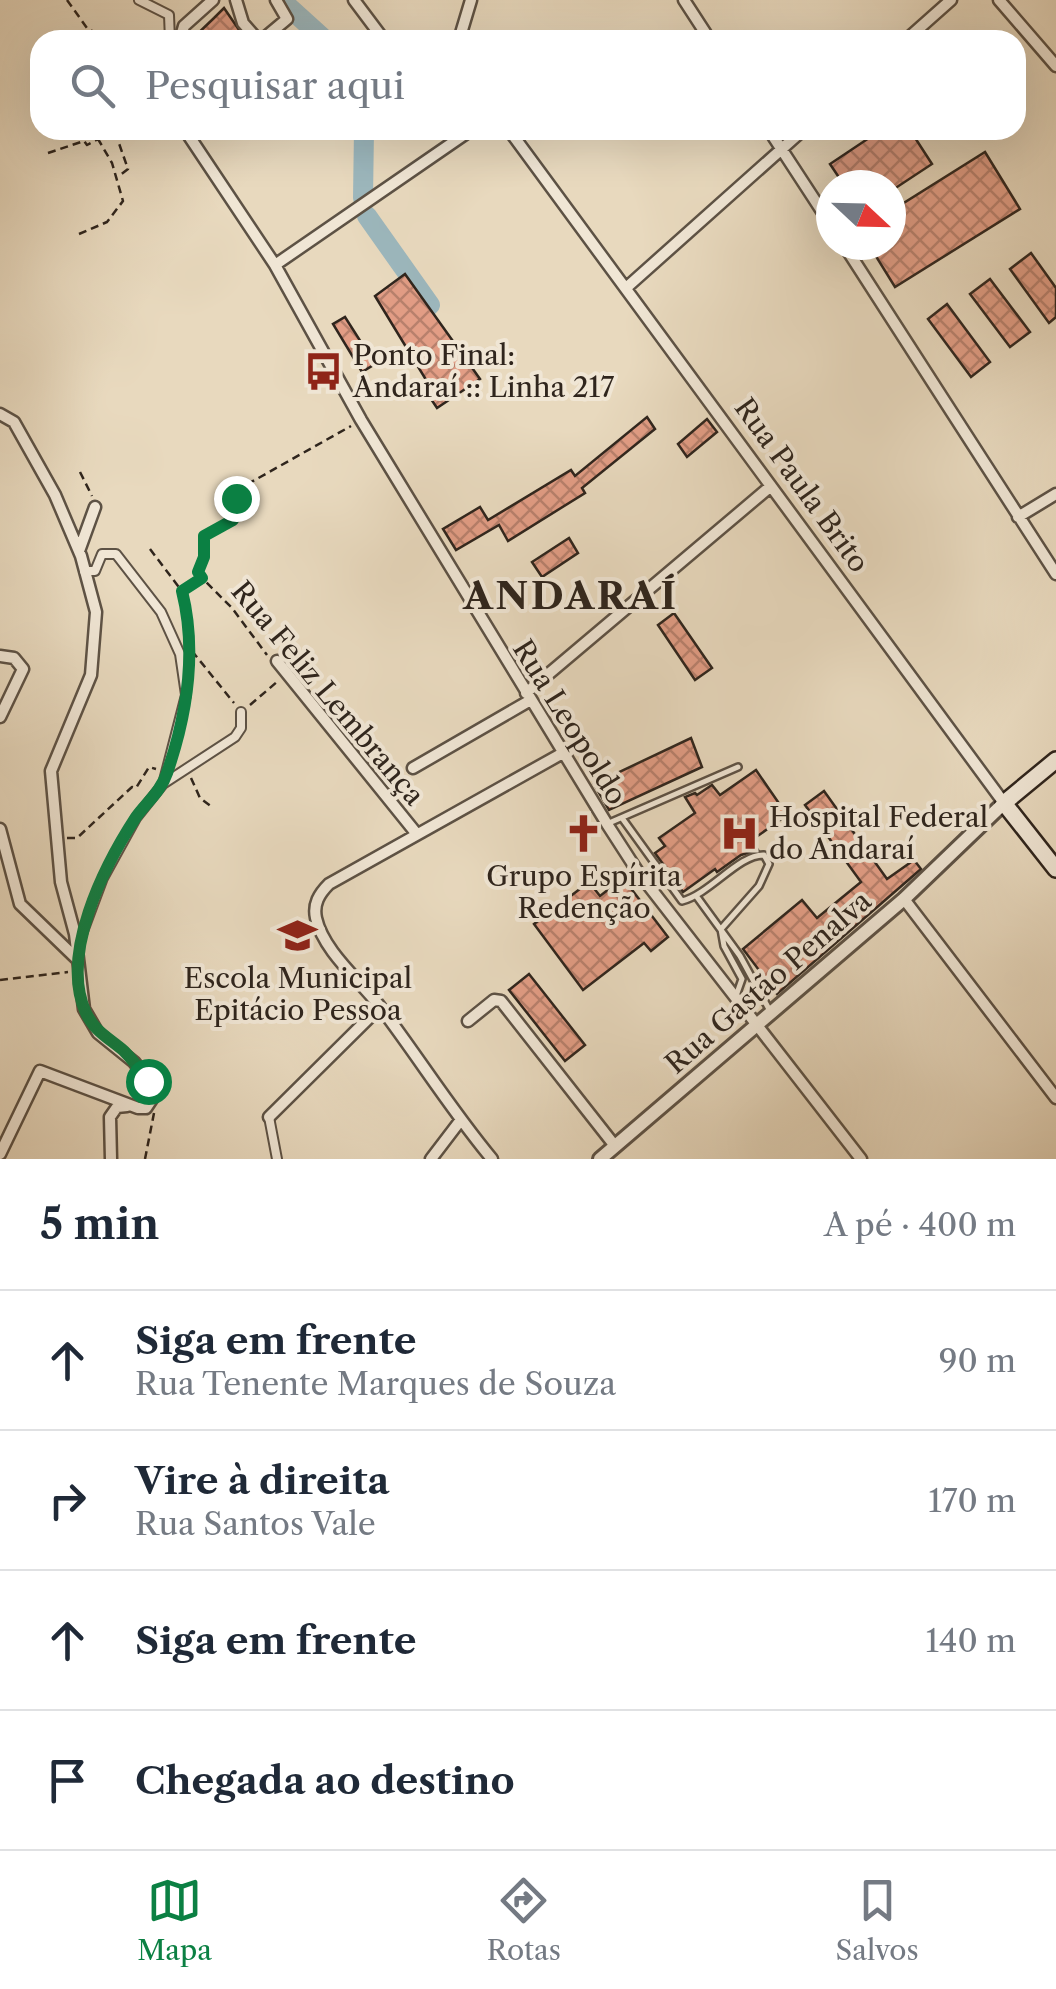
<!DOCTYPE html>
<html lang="pt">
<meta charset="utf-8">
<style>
body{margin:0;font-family:"Libre Caslon Text",serif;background:#f6f6f7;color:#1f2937}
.compass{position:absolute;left:816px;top:170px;width:90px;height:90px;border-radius:50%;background:#fff;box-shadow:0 10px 40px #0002;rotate:112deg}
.stop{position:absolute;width:30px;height:30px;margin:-22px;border:8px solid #0b8043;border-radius:50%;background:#fff}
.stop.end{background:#0b8043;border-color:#fff;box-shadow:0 2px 10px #0008}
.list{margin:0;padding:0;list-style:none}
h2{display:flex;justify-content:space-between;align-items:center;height:130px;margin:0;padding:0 40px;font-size:42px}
h2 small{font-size:32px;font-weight:400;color:#747a83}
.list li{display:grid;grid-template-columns:65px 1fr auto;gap:30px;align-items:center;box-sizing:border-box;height:140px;padding:0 40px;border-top:2px solid #e0e1e3}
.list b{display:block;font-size:38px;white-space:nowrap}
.list p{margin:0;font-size:32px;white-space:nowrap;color:#747a83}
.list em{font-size:32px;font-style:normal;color:#747a83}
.icon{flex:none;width:55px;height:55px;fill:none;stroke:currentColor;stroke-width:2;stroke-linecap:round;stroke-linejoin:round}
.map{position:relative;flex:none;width:1056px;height:1159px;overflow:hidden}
.search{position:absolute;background:#fff;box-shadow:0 10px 40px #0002;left:30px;right:30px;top:30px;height:110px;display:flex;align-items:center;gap:25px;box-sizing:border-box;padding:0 35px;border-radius:30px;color:#747a83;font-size:38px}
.sheet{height:690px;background:#fff}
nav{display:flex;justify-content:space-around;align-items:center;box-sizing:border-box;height:140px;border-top:2px solid #e0e1e3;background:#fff;font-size:28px;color:#747a83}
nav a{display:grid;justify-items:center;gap:5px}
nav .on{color:#0b8043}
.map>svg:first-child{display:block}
</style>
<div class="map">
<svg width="1056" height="1159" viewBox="0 0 1056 1159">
<defs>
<pattern id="building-cross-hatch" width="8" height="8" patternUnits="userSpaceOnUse" patternTransform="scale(2.5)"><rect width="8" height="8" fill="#e29d85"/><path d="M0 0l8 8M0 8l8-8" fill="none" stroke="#b8806c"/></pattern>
</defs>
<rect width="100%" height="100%" fill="#e8d9be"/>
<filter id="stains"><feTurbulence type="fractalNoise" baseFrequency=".002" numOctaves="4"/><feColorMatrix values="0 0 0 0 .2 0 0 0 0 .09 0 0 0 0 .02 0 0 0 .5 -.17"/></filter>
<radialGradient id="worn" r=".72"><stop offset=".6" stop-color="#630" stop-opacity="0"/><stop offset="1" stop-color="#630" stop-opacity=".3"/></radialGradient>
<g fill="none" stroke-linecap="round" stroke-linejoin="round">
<path stroke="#9cb7bd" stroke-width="20" d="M281,0L325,40
M363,198L364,130
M367,216L430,305"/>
</g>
<path fill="url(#building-cross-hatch)" stroke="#2f251d" stroke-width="2.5" d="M224,8L246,40H191L214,18Z
M881,130H910L932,164L891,191V185H844L830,164Z
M985,152L1020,209L895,287L869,245H891V211Z
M1031,253L1056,288V317L1049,323L1010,269Z
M405,274L480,379L437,408L423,387L428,383L375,296Z
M990,279L1030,332L1010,347L970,294Z
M947,304L990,362L971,377L928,319Z
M345,317L375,364L362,372L333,324Z
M647,417L655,429L582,488L585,493L508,541L499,525L456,550L443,529L480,507L488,520L571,470L575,476Z
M707,419L717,432L687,457L678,444Z
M569,538L578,553L542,577L532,562Z
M674,613L712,668L695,680L658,625Z
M691,738L702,767L609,810L594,784Z
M756,770L787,815L752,840L758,850L741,855L717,872L715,869L683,892L655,853L665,846L659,838L695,813L685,797L695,793L697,795L712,785L720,795Z
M824,791L887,879L914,860L921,869L777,994L743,949L802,900L817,918L861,882L805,805Z
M623,878L668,937L651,951L644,943L583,990L534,924L589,882L600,896Z
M529,974L585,1045L565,1061L509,990Z"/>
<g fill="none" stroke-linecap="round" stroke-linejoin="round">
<defs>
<path id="service" d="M622,818L682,901C710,894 739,854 764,855L769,864L759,886L721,929L724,946L742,979L736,996
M609,823L738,767
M697,897L740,956L770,1011"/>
<path id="pedestrian" d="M139,0L169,15L170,40
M163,784L235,737L241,728V712
M78,945L103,878L136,818L163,784L186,695L180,654L161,612L116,554H102L95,571H84
M269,1117L277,1159"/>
<path id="minor" d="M236,0L243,23L258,40
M354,0L384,40
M684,0L710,40
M999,0L1056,66
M180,40L184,26L213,0
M262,40L287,19L276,0
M459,40L471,0
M906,40L951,0
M185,130L275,265L361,420L607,824L638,872L861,1159
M509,130L1004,803
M769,130L831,225
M844,245L1056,574
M275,265L471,130
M626,288L803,130
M0,414L14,422L55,495L81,556L96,612L91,675L51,771L61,882L75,934L84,1009L98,1033L134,1062L149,1081L154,1096L146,1108H138L40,1071L0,1154
M1018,517L1056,494
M79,551L95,507
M0,656L14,658L23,669L0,717
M277,661L416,833
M526,693L771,486
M413,768L529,701
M0,829L20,904L78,960
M904,899L1056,1098
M468,1021L494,1000L501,1001L615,1146
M269,1117L380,1007
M111,1159L110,1117L117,1107L127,1106
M431,1159L460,1121
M492,1159C451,1110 417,1055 378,1004C358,979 323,950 316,918C313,904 319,894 329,884L561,754"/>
<path id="tertiary" d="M600,1159L904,899L1004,803"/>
<path id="secondary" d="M1056,760L1004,803L1056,869"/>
</defs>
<use href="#service" stroke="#5d5245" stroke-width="10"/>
<use href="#pedestrian" stroke="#5d5245" stroke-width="12"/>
<use href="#minor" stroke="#5d5245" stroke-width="15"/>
<use href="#tertiary" stroke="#5d5245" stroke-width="18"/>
<use href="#secondary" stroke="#2f251d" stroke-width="20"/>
<path stroke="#2f251d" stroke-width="2.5" stroke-dasharray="8 5" stroke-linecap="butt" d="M67,0L87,28L108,40
M115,132L128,169L119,176
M48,153L84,141L87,145L115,130
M79,234L107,222L123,201L112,163L98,139
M80,472L92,496
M150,549L181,590
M202,578L198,572L204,557V536C223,531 239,519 236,498L246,485L351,426
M190,651L182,591L202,578L232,608L267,655
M192,651L234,703
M250,705L278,681
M191,778L200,798L212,807
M67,838H77L132,787L136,788L149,767L156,769
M0,980L68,972
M145,1159L154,1113"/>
<use href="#service" stroke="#f0e6d5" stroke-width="5"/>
<use href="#pedestrian" stroke="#f0e6d5" stroke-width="8"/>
<use href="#minor" stroke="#f0e6d5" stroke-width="10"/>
<use href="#tertiary" stroke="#f0e6d5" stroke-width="12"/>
<use href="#secondary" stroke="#f0e6d5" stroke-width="15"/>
</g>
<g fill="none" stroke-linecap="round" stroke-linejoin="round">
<path stroke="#0b8043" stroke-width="12" d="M148,1081C141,1071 133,1060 124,1051C109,1038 95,1032 86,1013C59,955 104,866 136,817C147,802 161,791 167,773C187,715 197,651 182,591L202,578L198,572L204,557V536L233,520L237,509L236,498"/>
</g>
<defs>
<symbol id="bus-bare" viewBox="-9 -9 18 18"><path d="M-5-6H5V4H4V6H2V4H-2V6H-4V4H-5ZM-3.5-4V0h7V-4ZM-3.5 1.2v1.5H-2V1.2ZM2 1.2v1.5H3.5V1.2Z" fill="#8f2418" stroke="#f0e6d5" stroke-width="2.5" paint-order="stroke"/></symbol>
<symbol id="church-bare" viewBox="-9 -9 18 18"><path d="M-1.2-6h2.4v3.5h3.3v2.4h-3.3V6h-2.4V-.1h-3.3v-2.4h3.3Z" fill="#8f2418" stroke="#f0e6d5" stroke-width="2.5" paint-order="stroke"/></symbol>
<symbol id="hospital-bare" viewBox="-9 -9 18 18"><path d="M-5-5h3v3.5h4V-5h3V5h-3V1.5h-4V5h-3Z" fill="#8f2418" stroke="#f0e6d5" stroke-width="2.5" paint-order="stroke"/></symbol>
<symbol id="school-bare" viewBox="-9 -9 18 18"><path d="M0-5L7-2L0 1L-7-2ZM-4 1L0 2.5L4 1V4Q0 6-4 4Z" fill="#8f2418" stroke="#f0e6d5" stroke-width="2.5" paint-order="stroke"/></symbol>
</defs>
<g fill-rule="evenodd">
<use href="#bus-bare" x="296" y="344" width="55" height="55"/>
<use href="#church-bare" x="556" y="806" width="55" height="55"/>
<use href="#hospital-bare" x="712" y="806" width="55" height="55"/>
<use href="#school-bare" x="270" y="908" width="55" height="55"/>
</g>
<g text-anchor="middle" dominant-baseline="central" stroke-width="8" stroke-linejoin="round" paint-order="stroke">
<g font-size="28" fill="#2f251d" stroke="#f0e6d5" text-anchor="start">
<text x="353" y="355">Ponto Final:<tspan x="353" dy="32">Andaraí :: Linha 217</tspan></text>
<text x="769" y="817">Hospital Federal<tspan x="769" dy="32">do Andaraí</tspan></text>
<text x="584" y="876" text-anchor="middle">Grupo Espírita<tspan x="584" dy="32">Redenção</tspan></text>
<text x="298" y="978" text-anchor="middle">Escola Municipal<tspan x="298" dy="32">Epitácio Pessoa</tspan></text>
</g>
<g font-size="28" fill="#2f251d" stroke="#f0e6d5">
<text transform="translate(802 485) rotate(54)">Rua Paula Brito</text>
<text transform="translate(328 693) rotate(50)">Rua Feliz Lembrança</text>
<text transform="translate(570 722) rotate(58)">Rua Leopoldo</text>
<text transform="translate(768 982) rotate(-41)">Rua Gastão Penalva</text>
</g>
<g font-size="38" font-weight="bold" letter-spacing="2.5" fill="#2f251d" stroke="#f0e6d5">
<text x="571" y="595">ANDARAÍ</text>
</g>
</g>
<rect width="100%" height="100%" filter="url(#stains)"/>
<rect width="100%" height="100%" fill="url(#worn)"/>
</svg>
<svg class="compass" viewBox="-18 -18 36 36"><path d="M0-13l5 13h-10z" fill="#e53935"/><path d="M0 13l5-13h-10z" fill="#747a83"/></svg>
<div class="stop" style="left:148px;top:1081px"></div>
<div class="stop end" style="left:236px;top:498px"></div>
<div class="search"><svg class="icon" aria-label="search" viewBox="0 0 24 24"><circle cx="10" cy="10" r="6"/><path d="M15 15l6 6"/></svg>Pesquisar aqui</div>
</div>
<section class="sheet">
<h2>5 min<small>A pé · 400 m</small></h2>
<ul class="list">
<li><svg class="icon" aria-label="ahead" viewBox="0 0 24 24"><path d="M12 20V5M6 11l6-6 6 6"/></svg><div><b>Siga em frente</b><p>Rua Tenente Marques de Souza</p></div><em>90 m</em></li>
<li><svg class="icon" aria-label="right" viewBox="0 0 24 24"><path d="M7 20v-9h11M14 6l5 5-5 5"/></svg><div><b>Vire à direita</b><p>Rua Santos Vale</p></div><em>170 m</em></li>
<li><svg class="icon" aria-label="ahead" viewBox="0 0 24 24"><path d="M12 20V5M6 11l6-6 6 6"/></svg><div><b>Siga em frente</b></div><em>140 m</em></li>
<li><svg class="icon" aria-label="arrive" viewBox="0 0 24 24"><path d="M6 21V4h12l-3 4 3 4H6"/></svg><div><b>Chegada ao destino</b></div></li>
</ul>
</section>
<nav>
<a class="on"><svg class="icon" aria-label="map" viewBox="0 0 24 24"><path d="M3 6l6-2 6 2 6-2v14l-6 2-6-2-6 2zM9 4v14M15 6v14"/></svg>Mapa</a>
<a><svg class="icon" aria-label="directions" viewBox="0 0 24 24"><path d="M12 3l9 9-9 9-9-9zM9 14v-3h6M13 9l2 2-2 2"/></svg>Rotas</a>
<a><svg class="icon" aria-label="saved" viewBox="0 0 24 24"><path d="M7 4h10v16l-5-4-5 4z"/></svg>Salvos</a>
</nav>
